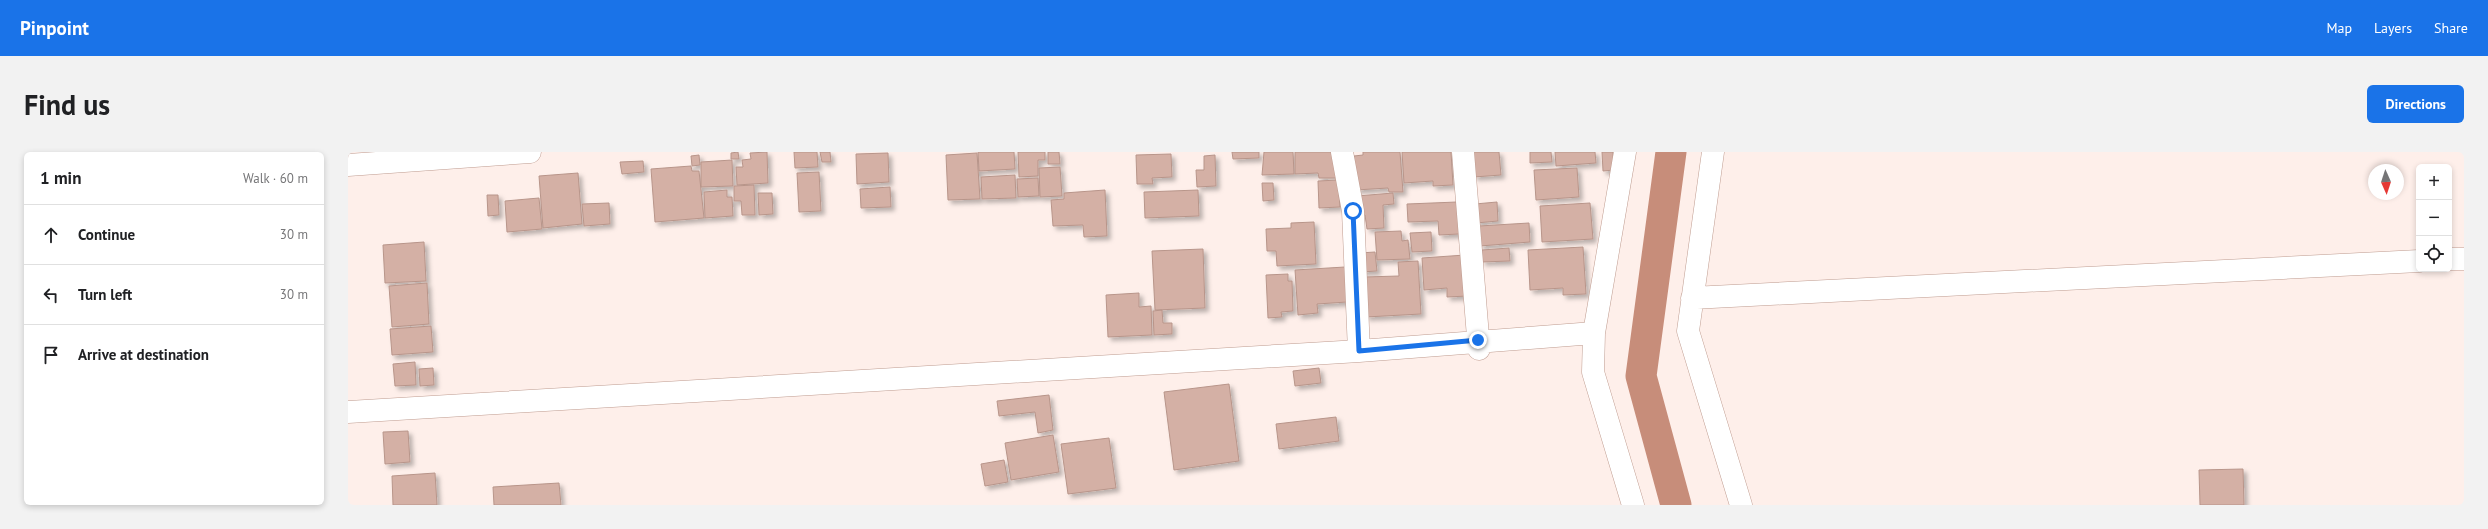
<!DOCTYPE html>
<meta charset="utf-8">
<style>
body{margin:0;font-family:"PT Sans",sans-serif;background:#f2f2f2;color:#202124}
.controls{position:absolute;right:12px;top:12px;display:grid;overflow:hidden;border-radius:6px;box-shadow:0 2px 6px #0003}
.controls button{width:36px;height:36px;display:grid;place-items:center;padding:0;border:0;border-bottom:1px solid #e0e0e0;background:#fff;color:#202124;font:20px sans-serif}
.compass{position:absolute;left:2020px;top:12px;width:36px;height:36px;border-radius:50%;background:#fff;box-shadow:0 2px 6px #0003;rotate:177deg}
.stop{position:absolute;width:12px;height:12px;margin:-9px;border:3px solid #1a73e8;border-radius:50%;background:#fff}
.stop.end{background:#1a73e8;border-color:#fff;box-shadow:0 1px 4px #0008}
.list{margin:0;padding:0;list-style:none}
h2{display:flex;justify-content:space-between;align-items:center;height:52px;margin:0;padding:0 16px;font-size:17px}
h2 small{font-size:13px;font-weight:400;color:#757577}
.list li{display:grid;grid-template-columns:26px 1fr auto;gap:12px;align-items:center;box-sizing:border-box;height:60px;padding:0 16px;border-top:1px solid #e0e0e0}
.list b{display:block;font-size:15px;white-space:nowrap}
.list em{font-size:13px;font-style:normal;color:#757577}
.icon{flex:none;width:22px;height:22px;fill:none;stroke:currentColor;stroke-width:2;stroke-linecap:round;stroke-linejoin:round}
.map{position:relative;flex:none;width:2116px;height:353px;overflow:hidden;border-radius:6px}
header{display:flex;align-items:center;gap:24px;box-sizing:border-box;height:56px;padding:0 20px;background:#1a73e8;color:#fff}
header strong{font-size:19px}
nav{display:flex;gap:22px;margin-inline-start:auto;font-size:14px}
.intro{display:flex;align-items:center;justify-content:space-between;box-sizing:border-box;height:96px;padding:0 24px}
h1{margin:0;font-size:28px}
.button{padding:10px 18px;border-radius:6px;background:#1a73e8;color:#fff;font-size:14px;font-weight:700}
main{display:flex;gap:24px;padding:0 24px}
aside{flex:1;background:#fff;border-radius:6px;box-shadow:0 2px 6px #0003}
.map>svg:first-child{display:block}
</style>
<header>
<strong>Pinpoint</strong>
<nav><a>Map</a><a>Layers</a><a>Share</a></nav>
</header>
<div class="intro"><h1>Find us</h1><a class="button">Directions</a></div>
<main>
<aside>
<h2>1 min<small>Walk · 60 m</small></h2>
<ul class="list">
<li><svg class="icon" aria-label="ahead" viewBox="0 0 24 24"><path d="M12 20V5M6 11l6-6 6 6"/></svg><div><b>Continue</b></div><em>30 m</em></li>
<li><svg class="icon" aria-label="left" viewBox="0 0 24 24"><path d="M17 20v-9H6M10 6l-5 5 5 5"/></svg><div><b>Turn left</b></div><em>30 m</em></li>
<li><svg class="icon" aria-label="arrive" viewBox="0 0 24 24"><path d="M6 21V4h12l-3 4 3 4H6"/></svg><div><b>Arrive at destination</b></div></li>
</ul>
</aside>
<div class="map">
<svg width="2116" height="353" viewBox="0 0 2116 353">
<defs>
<filter id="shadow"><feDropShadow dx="3.5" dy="3.5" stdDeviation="2" flood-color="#0004"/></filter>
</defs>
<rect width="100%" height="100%" fill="#feefea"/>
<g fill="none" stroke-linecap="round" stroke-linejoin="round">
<path stroke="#c78d7a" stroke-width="31" d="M1323,0L1293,224L1328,353"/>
</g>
<path fill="#d4b0a5" stroke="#b8958a" filter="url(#shadow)" d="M390,0L391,7H383V1Z
M419,0L420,31L389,33L388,15H395L394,8L403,7L402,1Z
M446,0H469L470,15L447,16Z
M472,0H482L483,10H474Z
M630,0H666L667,17L631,19Z
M670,0H697V8H690V24L671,25Z
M700,0H711L712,12H700Z
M884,0H911V6L885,7Z
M916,0H945L946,22L914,23Z
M947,0H987L988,26H971L970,21L947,22Z
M1015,0H1052L1055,40H1041L1040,36L1008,38L1006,4L1015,3Z
M1054,0H1103L1105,33L1085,34V29L1056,31Z
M1125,0H1151L1153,23L1126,25Z
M1182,0H1203L1204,10L1182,11Z
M1207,0H1247L1248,11L1208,14Z
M1254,0H1265L1266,18L1255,19Z
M540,1L541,30L509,32L508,2Z
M629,1L632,47L600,48L598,3Z
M823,2L824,25L804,26L805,32H789L788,3Z
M351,3L352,13L344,14L343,4Z
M867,3L868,34L849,35L848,18H856V4Z
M384,8L385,34L353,35V10Z
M295,9L296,20L274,22L272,10Z
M343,14L344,19H351L356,66L307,70L303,17Z
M712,15L714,44L692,45L691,16Z
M1229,16L1231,45L1188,48L1186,18Z
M471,20L473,59L451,60L449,21Z
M230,21L234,72L195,76L191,24Z
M667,23L668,46L634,47L633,25Z
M690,26L691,44L670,45L669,27Z
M990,28L992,55L971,56L970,29Z
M914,31H925L926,48L915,49Z
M406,33L407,63H394L393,49H386V34Z
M542,35L543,55L513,56L512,37Z
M379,38V45H384L385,64L357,66L356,40Z
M757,38L759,84L736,85L735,73L705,74L703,48L716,47V41Z
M850,38L851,64L797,66L796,40Z
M410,41H424L425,62L411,63Z
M1045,41L1046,52L1035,53L1036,76L1019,77L1017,63H1010L1009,44Z
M139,43H150L151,63L140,64Z
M191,46L194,77L159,80L157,49Z
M1109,50L1111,82L1091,83L1090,69L1060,70L1059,52Z
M1149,50L1150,69L1128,71L1127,52Z
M261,51L262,72L236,74L234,52Z
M1242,51L1245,87L1194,90L1192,54Z
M966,70L968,112L929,114L928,99H919L918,77L943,76V71Z
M1181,71L1182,90L1132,94L1131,74Z
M1053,79L1054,89L1060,88L1062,107L1029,108L1027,80Z
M1083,80L1084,99L1064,100L1062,81Z
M76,90L78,129L37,131L35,93Z
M1235,95L1238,142L1215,143V136L1182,138L1180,98Z
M1161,96L1162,109L1134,110V98Z
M855,97L857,156L807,158L804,99Z
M1027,100L1029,119L1013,120L1012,101Z
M1117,103L1120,144L1099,145V136L1076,138L1074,106Z
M1070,109L1073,162L1018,165L1016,125L1051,124L1050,110Z
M997,115L999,150L969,152L970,161L950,163L947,118Z
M940,122V129H944L945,159L933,160L934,165L920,166L918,123Z
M79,131L81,172L44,175L41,134Z
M791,141V155L803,154L804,183L760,185L758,143Z
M814,158L815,171H824V182L806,183L805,159Z
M83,174L85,200L44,203L42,177Z
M67,210L68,233L47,234L45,212Z
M85,216L86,233L72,234L71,217Z
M971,216L973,231L947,234L945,219Z
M881,232L891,309L826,318L816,240Z
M701,243L705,278L690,281L687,260L651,264L649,249Z
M988,265L991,289L931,297L928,272Z
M60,279L62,310L37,312L35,280Z
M705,283L711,320L663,328L657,291Z
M761,286L768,336L720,342L713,292Z
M656,308L660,330L637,334L633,312Z
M1895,317L1896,353H1852L1851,318Z
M87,321L89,353H45L44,324Z
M211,331L213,353H146L145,335Z"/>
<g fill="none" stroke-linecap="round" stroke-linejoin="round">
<defs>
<path id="street" d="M994,0L1005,59L1011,199
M1115,0L1131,197
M1277,0L1246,181L1245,220L1285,353
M1365,0L1340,179L1393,353
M0,13L182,0
M2101,107H2116
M1344,146L2071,109
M0,260L1011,199L1246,181"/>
</defs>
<use href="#street" stroke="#bf9c90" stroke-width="23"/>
<use href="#street" stroke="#fff" stroke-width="22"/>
</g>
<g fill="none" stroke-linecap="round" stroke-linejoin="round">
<path stroke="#1a73e8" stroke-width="5" d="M1005,59L1011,199L1130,188"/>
</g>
</svg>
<div class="controls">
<button>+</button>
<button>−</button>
<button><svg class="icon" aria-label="locate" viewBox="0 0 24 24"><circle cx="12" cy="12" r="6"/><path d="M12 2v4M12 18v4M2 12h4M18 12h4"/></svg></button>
</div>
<svg class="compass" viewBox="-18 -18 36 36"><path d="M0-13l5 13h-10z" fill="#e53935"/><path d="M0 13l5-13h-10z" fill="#757577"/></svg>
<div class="stop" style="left:1005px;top:59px"></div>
<div class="stop end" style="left:1130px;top:188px"></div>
</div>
</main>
